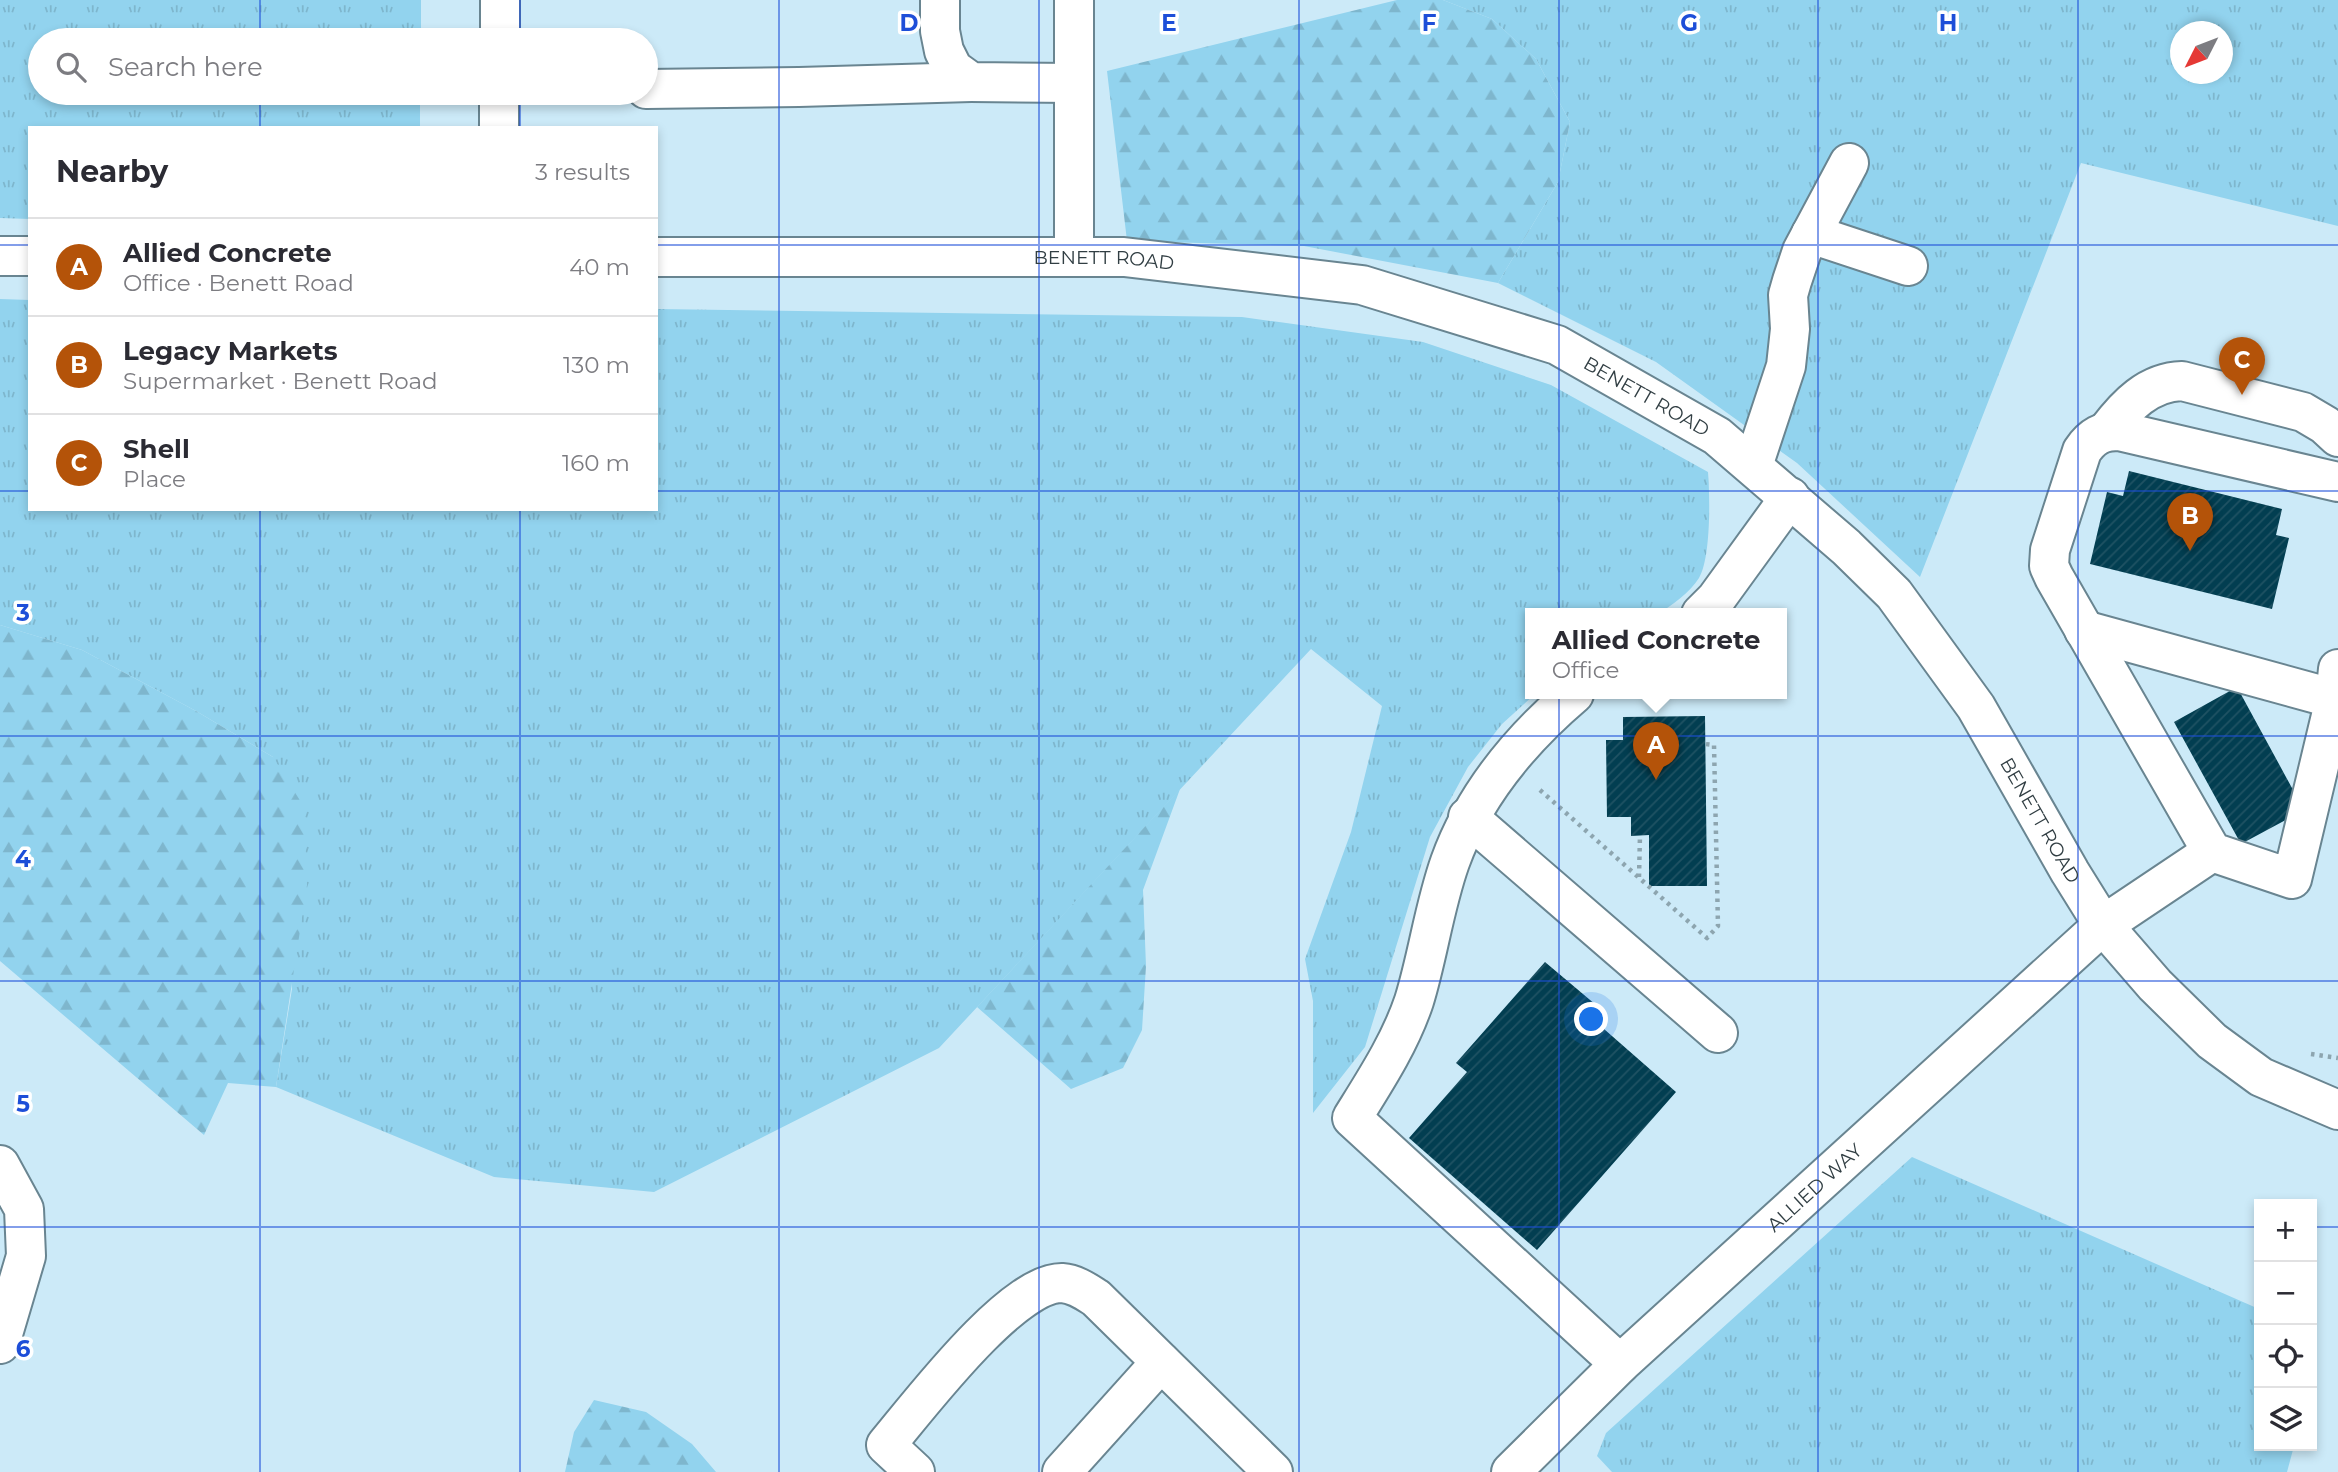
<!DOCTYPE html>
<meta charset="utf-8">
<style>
body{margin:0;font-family:Montserrat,sans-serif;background:#f7f7f7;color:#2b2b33}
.controls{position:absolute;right:21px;bottom:21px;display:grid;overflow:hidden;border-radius:0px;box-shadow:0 4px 10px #0003}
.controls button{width:63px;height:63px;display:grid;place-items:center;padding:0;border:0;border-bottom:2px solid #e1e1e2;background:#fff;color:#2b2b33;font:35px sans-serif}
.compass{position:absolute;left:2170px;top:21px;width:63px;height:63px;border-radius:50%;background:#fff;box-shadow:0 4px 10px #0003;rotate:228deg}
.you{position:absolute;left:1592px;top:1020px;width:24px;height:24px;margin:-18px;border:5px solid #fff;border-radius:50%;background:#1a73e8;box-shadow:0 0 0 10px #1a73e833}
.badge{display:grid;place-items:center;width:46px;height:46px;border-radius:50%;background:#b45309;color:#fff;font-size:23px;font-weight:700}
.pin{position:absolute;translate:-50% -58px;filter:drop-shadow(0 2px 4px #0008)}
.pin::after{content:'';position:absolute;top:37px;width:24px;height:21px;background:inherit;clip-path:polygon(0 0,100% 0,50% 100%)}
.popup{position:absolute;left:1525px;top:608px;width:262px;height:91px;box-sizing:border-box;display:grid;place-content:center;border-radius:0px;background:#fff;filter:drop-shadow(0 2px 5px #0005);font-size:23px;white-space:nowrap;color:#7c7c81}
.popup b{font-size:26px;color:#2b2b33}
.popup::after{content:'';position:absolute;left:50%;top:100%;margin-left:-14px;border:14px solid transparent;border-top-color:#fff}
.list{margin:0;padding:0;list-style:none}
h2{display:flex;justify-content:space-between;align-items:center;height:91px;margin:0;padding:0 28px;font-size:30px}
h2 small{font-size:23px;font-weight:400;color:#7c7c81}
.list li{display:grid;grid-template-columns:46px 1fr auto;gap:21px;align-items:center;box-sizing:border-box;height:98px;padding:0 28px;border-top:2px solid #e1e1e2}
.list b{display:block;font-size:26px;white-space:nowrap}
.list p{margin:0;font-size:23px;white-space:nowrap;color:#7c7c81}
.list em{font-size:23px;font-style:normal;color:#7c7c81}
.icon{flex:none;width:38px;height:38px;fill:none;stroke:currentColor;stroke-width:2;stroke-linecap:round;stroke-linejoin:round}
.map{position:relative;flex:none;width:2338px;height:1472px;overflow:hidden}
.search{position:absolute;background:#fff;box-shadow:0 4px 10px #0003;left:28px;top:28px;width:630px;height:77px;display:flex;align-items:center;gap:18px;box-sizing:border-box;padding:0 24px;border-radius:38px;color:#7c7c81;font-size:26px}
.panel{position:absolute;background:#fff;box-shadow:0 4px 10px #0003;left:28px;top:126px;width:630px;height:385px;border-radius:0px}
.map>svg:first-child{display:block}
</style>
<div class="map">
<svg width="2338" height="1472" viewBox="0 0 2338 1472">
<defs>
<pattern id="grass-tufts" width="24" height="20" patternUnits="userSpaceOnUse" patternTransform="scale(1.75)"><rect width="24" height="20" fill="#92d3ee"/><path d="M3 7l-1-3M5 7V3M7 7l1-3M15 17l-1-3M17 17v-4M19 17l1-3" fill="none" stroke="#7eb6cd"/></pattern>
<pattern id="forest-firs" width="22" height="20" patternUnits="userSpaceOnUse" patternTransform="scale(1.75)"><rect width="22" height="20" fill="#92d3ee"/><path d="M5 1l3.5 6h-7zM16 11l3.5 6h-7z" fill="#7eb6cd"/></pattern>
<pattern id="building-hatch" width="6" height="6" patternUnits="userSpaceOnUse" patternTransform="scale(1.75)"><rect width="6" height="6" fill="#023e51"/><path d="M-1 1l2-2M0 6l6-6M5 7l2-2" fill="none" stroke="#1f5263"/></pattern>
</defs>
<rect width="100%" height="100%" fill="#cceaf8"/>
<path fill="url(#grass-tufts)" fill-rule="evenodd" d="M0,0H421V40H40V93H420V128H30V219L0,218Z
M1443,0H2338V226L2081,163L1920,577L1797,463L1656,362L1498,283L1558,182L1570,122L1536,59L1492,19ZM2180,32H2222V74H2180Z
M0,299L30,300V509H656V309L1242,317L1423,342L1551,385L1708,472C1710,496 1711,558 1699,578C1690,592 1672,606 1657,614H1530V694H1535L1502,724L1468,767L1430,837L1365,1047L1313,1113V1001L1305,959L1351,832L1382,706L1311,649L939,1048L654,1192L494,1177L276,1087L292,989L273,757L196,711L82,650L0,625Z
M1912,1157L2259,1309V1446H2294L2287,1472H1612L1597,1456L1606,1433Z"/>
<path fill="url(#forest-firs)" d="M1397,0H1443L1492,19L1536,59L1570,122L1558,182L1498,283L1304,246L1127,241L1107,71Z
M0,625L82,650L196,711L273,757L304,807L307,885L276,1087L228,1083L204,1135L0,961Z
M1180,789L1143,890L1146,966L1142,1030L1123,1068L1071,1089L977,1007Z
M594,1400L646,1412L692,1444L716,1472H565L574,1432Z"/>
<path fill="url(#building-hatch)" d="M2129,471L2282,509L2276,535L2289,538L2272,609L2090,564L2107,492L2123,496Z
M2237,687L2304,810L2241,844L2174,722Z
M1705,716L1707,886H1649V835L1631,836V817H1607L1606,740H1623V717Z
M1545,962L1596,1005L1588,1015L1676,1092L1537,1250L1409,1138L1467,1072L1456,1063Z"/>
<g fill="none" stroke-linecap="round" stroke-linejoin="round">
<defs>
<g id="minor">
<path d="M940,0V31L944,51L953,69L971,82L1074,83"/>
<path d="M500,40V0"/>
<path d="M646,89L799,87L971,82"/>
<path d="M499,128V93"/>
<path d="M1811,234L1908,266"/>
<path d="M0,256H30"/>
<path id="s1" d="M656,257H1124L1362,285L1557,345L1717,436L1846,547L1894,594L1976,707L2070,872L2103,925L2155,985L2212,1041L2261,1077L2338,1110"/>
<path d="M1074,257V0"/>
<path d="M2107,431C2126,406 2148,382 2182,381L2303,412L2325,425L2338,437"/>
<path d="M1753,466L1786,366L1790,329L1788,295L1792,281L1802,251L1849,163"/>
<path d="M2338,482L2119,431C2102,431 2092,436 2082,451L2050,550L2049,566L2054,577L2212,852L2292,879L2335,699L2338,669"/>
<path d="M1701,614L1716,599L1790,497"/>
<path d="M2084,630L2335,699"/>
<path d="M1574,694C1520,740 1474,795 1450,862C1434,907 1428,956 1414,1001C1400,1043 1375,1081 1352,1118L1620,1364"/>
<path d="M1468,817L1718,1033"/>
<path d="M0,1165L24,1209L26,1256L0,1344"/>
<path d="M915,1472L886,1445C918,1407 1012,1282 1062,1283C1075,1284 1085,1291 1096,1298L1273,1472"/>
<path d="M1062,1472L1161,1362"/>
<path id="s2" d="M1511,1472L1620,1364L2103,925L2212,852"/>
</g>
</defs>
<use href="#minor" stroke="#698591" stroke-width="42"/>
<path stroke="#8da5af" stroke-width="4.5" stroke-dasharray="3.5 5" stroke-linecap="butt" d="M1540,790L1707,938L1718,926L1714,745L1705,744
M1639,877L1640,835
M2311,1054L2338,1058"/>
<use href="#minor" stroke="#fff" stroke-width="38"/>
</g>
<path fill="none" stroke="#1d4ed8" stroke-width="2" stroke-opacity="0.55" d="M260,0V40M520,0V40M779,0V1472M1039,0V1472M1299,0V1472M1559,0V1472M1818,0V1472M2078,0V1472M260,93V128M520,93V128M0,245H30M656,245H2338M0,491H30M656,491H2338M260,509V1472M520,509V1472M0,736H2338M0,981H2338M0,1227H2259M2312,1227H2338"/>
<g text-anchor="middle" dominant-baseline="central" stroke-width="7" stroke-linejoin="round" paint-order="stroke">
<g font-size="19" fill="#313e43" stroke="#fff">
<text stroke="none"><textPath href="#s1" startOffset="448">BENETT ROAD</textPath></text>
<text stroke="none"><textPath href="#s1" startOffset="1015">BENETT ROAD</textPath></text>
<text stroke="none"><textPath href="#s1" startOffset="1603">BENETT ROAD</textPath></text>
<text stroke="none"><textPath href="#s2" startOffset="416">ALLIED WAY</textPath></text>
</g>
</g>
<g font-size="23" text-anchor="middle" font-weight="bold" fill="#1d4ed8" stroke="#fff" stroke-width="7" stroke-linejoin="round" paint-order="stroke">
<text x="909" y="31">D</text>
<text x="1169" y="31">E</text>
<text x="1429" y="31">F</text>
<text x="1689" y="31">G</text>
<text x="1948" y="31">H</text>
<text x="23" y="621">3</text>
<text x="23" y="867">4</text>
<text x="23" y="1112">5</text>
<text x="23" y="1357">6</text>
</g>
</svg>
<div class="controls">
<button>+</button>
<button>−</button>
<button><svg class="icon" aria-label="locate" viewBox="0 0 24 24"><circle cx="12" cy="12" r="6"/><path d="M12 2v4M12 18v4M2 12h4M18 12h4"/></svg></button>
<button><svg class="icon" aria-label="layers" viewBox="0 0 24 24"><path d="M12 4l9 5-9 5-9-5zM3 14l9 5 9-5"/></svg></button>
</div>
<svg class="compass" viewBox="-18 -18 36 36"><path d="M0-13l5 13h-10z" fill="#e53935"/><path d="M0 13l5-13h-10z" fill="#7c7c81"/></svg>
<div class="you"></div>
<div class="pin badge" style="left:1656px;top:780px">A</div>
<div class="popup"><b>Allied Concrete</b>Office</div>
<div class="pin badge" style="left:2190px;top:551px">B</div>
<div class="pin badge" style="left:2242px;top:395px">C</div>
<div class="search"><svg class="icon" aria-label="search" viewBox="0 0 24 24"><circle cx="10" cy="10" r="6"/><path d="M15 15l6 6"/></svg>Search here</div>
<section class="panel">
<h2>Nearby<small>3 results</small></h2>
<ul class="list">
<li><span class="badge">A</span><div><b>Allied Concrete</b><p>Office · Benett Road</p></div><em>40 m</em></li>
<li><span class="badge">B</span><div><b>Legacy Markets</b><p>Supermarket · Benett Road</p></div><em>130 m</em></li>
<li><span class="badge">C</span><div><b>Shell</b><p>Place</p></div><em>160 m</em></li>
</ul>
</section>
</div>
